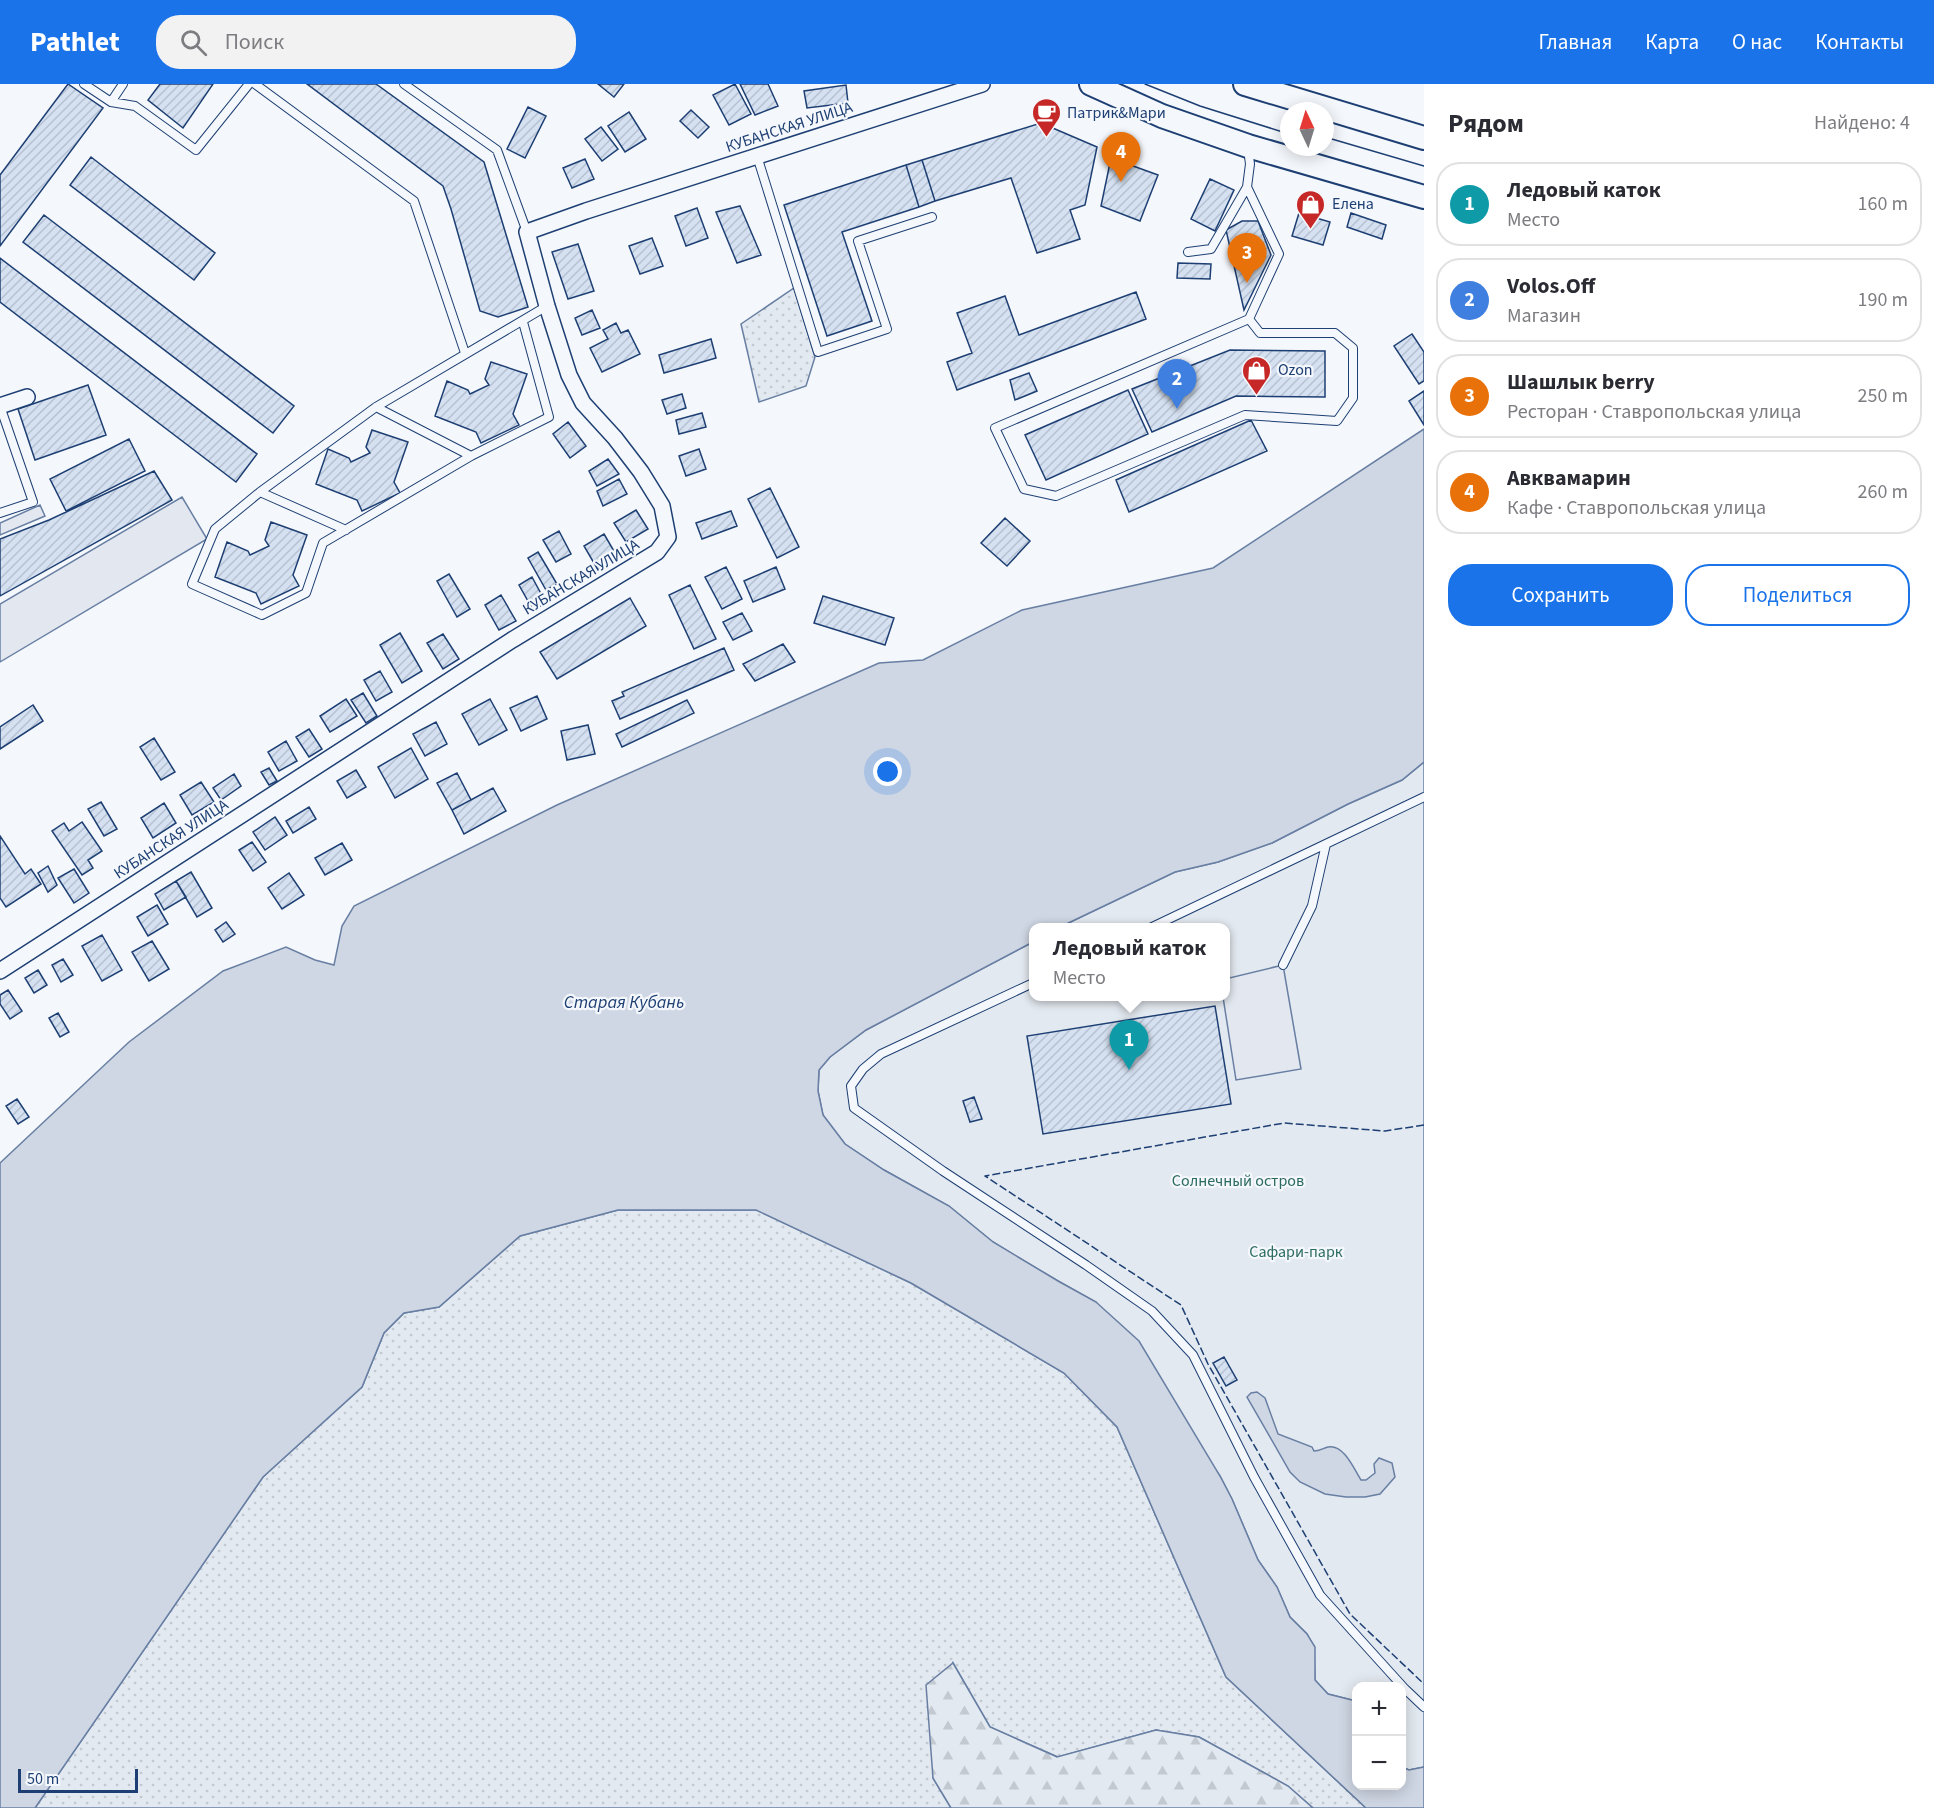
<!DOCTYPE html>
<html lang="ru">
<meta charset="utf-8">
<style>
body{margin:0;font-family:"Source Sans 3",sans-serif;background:#f2f2f3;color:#2b2b33}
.controls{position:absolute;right:18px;bottom:18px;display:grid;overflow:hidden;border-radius:12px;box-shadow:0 3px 15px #0003}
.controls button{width:54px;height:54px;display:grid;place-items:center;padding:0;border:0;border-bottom:2px solid #e1e1e2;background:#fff;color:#2b2b33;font:30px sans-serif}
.compass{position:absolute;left:1280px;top:18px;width:54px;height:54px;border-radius:50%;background:#fff;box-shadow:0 3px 15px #0003;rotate:356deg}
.scale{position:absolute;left:18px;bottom:15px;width:120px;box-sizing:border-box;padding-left:6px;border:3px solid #1d3f73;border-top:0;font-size:16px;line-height:21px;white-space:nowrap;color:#1d3f73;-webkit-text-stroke:4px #f4f7fb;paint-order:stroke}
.you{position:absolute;left:888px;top:688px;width:21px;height:21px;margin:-15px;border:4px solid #fff;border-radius:50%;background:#1a73e8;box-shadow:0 0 0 9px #1a73e833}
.badge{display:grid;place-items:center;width:39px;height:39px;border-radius:50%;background:#1a73e8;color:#fff;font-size:20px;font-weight:700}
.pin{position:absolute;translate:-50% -50px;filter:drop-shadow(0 2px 3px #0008)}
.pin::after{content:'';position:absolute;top:32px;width:21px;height:18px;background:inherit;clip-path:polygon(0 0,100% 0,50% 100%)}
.popup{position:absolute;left:1029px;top:839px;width:201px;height:78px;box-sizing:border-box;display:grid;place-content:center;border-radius:12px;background:#fff;filter:drop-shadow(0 2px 4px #0005);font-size:20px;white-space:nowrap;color:#7c7c81}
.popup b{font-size:22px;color:#2b2b33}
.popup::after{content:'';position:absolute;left:50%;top:100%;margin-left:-12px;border:12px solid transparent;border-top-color:#fff}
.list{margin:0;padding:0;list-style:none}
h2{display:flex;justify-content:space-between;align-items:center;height:78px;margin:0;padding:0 24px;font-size:26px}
h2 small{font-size:20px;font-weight:400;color:#7c7c81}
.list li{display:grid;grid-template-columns:39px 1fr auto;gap:18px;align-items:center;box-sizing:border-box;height:84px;margin:0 12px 12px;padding:0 12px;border:2px solid #e1e1e2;border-radius:24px}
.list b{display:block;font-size:22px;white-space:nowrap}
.list p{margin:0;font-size:20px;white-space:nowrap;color:#7c7c81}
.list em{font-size:20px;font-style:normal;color:#7c7c81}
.actions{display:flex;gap:12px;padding:18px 24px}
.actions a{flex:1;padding:14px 0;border:2px solid #1a73e8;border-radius:24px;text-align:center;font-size:21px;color:#1a73e8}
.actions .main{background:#1a73e8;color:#fff}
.icon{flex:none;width:33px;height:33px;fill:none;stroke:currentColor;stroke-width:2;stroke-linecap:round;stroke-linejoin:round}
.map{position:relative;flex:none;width:1424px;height:1724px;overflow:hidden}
header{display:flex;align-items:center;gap:36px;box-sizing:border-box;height:84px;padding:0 30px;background:#1a73e8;color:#fff}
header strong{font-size:28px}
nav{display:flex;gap:33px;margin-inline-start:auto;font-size:21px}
.search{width:420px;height:54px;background:#f2f2f3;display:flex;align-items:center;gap:15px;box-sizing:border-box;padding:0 21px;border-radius:24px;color:#7c7c81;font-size:22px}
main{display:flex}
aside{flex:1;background:#fff}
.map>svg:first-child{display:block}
</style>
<header>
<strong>Pathlet</strong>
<div class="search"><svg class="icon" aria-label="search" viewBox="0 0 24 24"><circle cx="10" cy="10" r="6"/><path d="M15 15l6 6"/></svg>Поиск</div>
<nav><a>Главная</a><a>Карта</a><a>О нас</a><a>Контакты</a></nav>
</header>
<main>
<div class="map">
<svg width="1424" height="1724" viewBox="0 0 1424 1724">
<defs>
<pattern id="grass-dots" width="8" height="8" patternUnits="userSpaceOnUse" patternTransform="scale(1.5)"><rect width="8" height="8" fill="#e3e9f0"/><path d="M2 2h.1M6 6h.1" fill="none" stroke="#c2c9d1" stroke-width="1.8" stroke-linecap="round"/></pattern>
<pattern id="forest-firs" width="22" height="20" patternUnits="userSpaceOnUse" patternTransform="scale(1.5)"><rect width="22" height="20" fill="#e3e9f0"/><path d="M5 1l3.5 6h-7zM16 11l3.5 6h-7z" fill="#c2c9d1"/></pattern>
<pattern id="building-hatch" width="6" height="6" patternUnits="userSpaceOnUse" patternTransform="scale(1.5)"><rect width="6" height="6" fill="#d5e0f0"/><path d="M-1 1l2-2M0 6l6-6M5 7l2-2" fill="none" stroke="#b6c1d1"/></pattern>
</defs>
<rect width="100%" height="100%" fill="#f4f7fb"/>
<path fill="url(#grass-dots)" stroke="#687fa3" stroke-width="1.5" d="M794,204L815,273L806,302L759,318L741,240Z
M618,1126H757L911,1199L1064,1289L1117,1343L1226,1593L1366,1724H1313L1288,1702L1199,1653L1156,1646L1058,1673L990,1643L953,1579L933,1694L951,1724H35L263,1393L362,1303L384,1249L404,1229L439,1223L520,1152Z"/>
<path fill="url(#forest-firs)" stroke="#687fa3" stroke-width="1.5" d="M953,1579L990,1643L1057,1673L1156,1646L1199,1653L1288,1702L1313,1724H951L933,1694L926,1601Z"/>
<path fill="#e3e9f0" stroke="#687fa3" stroke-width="1.5" d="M1424,678V1683L1409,1686L1402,1683V1602H1356V1617L1328,1610L1315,1596L1314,1563L1307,1550L1290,1533L1277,1503L1258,1476L1232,1415L1220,1392L1096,1218L1058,1197L993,1158L949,1122L884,1086L845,1060L823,1031L818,1007L819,986L830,973L866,946L1033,858V912H1225V844L1060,843L1175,788L1218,778L1272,759L1348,720L1402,696Z"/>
<path fill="#e3e8f0" stroke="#687fa3" stroke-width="1.5" d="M182,413L207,455L0,578V520Z
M40,421L45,432L0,451V439Z
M1283,881L1301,985L1236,996L1223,913L1225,912V895Z"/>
<path fill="#cfd7e4" stroke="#687fa3" stroke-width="1.5" d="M1424,345V678L1402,696L1348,720L1272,759L1218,778L1175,788L1060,843L1033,844V858L866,946L830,973L819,986L818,1007L823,1031L845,1060L884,1086L949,1122L993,1158L1058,1197L1096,1218L1139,1257L1220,1392L1232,1415L1258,1476L1277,1503L1290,1533L1307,1550L1315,1563V1596L1328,1610L1356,1617V1702H1402V1683L1409,1686L1424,1683V1724H1366L1226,1593L1117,1343L1064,1289L911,1199L756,1126H618L520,1152L439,1223L404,1229L384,1249L362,1303L263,1393L35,1724H0V1079L129,958L223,887L286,863L315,876L334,881L342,842L354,822L557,721L879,579L923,576L1022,526L1213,484Z
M1257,1308L1265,1314L1278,1350L1312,1363L1314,1367C1320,1367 1323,1364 1328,1363C1344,1360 1354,1385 1361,1396H1366L1375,1389L1374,1380L1379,1374L1392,1379L1395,1393L1380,1410L1365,1413H1346L1325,1410L1300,1398L1290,1388L1247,1313L1251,1309Z"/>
<path fill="url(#building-hatch)" stroke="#1d3f73" stroke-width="1.5" d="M68,0L103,24L0,162V91Z
M160,0H213L183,44L148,16Z
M307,0H376L484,78L528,223L498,233L480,227L451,125L443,102Z
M598,0H624L614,13Z
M735,0L751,30L729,41L713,11Z
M740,0H768L778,22L755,31Z
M846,1L848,19L807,24L804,7Z
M528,23L546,32L525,74L507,65Z
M691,26L709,43L698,54L680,37Z
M629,28L646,55L625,68L608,42Z
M1041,39L1097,63L1085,121L1070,126L1080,155L1037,169L1011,94L935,117L922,76Z
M601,43L618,65L602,77L585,55Z
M91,73L215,169L194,196L70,101Z
M1111,74L1158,91L1140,137L1101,122Z
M585,75L594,95L572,104L563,84Z
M922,76L935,117L919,123L906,81Z
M906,81L919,123L842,148L872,237L827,252L784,121Z
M1210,95L1234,106L1215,147L1191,135Z
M740,122L761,171L737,179L716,128Z
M697,124L708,154L686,162L675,132Z
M1299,129L1330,138L1323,161L1292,152Z
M1351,129L1386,141L1382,155L1347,143Z
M44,131L294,322L273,349L23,158Z
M1242,137H1258L1271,171L1244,226L1226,146Z
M652,154L663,182L640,190L629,162Z
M578,160L594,207L568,215L552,168Z
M0,174L257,370L236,398L0,218Z
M1178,179L1211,180L1210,195L1177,194Z
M1136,208L1146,235L957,306L947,278L972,269L957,229L1005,212L1019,251Z
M592,226L600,244L582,251L575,234Z
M616,239L621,249L628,246L640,270L602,288L590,264L608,255L603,246Z
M1412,250L1424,268V297L1419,300L1394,262Z
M711,255L716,274L664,289L659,271Z
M1230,266L1325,267V313L1236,312L1152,348L1132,305Z
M491,278L527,290L513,330L519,341L481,359L476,348L435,332L447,297L468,306L470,310L489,301L485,295Z
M1029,289L1037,307L1015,316L1010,296Z
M88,301L106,351L35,376L18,325Z
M1128,306L1148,350L1046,396L1025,351Z
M1424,307V341L1409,317Z
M682,310L686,324L667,330L662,316Z
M702,329L706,343L679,350L676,336Z
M1251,336L1267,367L1129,428L1116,396Z
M568,338L586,362L570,374L553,350Z
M372,346L408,358L394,398L400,409L362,427L357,416L316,400L328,365L349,374L351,378L370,369L366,363Z
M129,355L145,387L66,427L50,395Z
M699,365L706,385L686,392L679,372Z
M608,375L619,390L597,402L589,387Z
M154,387L172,416L0,512V455L49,436Z
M619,395L627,410L603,422L597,407Z
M770,404L799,463L777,474L748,415Z
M636,426L648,445L626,458L614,439Z
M731,427L737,442L702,455L696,439Z
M1005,434L1030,457L1007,482L981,459Z
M271,438L307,451L293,491L299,502L261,520L256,509L215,493L227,458L248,467L250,471L269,462L265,456Z
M559,447L571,470L556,478L543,456Z
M604,450L618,474L598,486L584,462Z
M538,468L557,500L546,506L528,474Z
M726,483L742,515L722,525L705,493Z
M776,483L785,505L753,518L744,497Z
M449,490L470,525L457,533L437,497Z
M532,493L546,519L533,526L519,501Z
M690,501L716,555L694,565L669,511Z
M501,511L516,537L499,546L485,521Z
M823,512L894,534L885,561L814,539Z
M630,514L646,542L557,595L540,568Z
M742,529L752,547L733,556L723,538Z
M400,549L422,587L402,599L380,561Z
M443,550L459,575L443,585L427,559Z
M783,560L795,578L755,597L743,580Z
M724,564L734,586L620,635L612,617L624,612L622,608Z
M380,587L392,608L376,617L364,596Z
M363,609L377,632L366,639L351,616Z
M537,612L547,635L521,647L510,624Z
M346,615L357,632L330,648L320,632Z
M490,615L507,646L479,661L462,630Z
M687,616L694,629L622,663L616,650Z
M33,621L43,637L0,665V643Z
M436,638L447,660L425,672L413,650Z
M588,641L595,670L567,676L561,647Z
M309,645L322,665L309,673L296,653Z
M154,654L175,688L161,696L140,663Z
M286,657L297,677L279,687L268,668Z
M411,664L428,695L395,714L378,683Z
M269,684L277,697L269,701L261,688Z
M356,686L366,703L347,714L337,697Z
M457,689L471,716L452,726L437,699Z
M234,690L241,702L221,716L213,704Z
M201,698L214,718L192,731L180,711Z
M493,704L506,727L464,750L452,726Z
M101,718L117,745L104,752L88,725Z
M164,719L176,739L153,754L141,734Z
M309,723L316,735L293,749L286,737Z
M275,733L287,751L265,766L253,748Z
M82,738L102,767L88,776L93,784L82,791L52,747L64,739L69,747Z
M0,752L25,790L31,785L41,800L6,823L0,814Z
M252,758L266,778L253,787L239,766Z
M342,759L352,776L325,791L315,774Z
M48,782L57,801L48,808L38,789Z
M74,785L89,809L74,819L58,794Z
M191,788L212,824L197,833L176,797Z
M289,789L304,811L282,825L268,804Z
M176,797L186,813L164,826L155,810Z
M157,821L168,840L148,852L137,833Z
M226,838L235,850L223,858L215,846Z
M102,851L122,886L102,897L82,862Z
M152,857L169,885L149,897L132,868Z
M63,875L73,891L61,898L52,881Z
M38,886L47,901L34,909L25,894Z
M8,906L22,927L10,935L0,920V911Z
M1215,922L1231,1020L1043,1050L1027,952Z
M58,929L69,948L60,953L49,934Z
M974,1013L982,1035L970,1038L963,1017Z
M17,1015L29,1033L18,1040L6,1022Z
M1224,1273L1237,1296L1226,1302L1213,1279Z"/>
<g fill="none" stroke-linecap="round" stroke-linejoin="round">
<defs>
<path id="service" d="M84,0L111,18
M123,0L111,18L135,22L196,66L249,0
M255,0L414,117L465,269
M404,0L497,66L527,148
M757,72L818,268L887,245L858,157L932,133
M1247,103L1279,170L1249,235L995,344L1024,405L1056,412L1245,331L1337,337L1353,314V264L1335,249H1260L1249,235
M1188,168L1211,165L1247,103L1250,80L1248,65
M523,238L549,333L471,372L323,459L306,509L262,531L192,500L215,445L260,408L376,323L547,222
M376,323L471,372
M260,408L346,446
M0,429L33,418L0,322
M1150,844L1424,713
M1283,881L1312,822L1326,760
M1033,899L881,970L863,985L851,1002L854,1024L943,1087L1086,1181L1152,1227L1193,1271L1254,1393L1320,1511L1405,1605L1424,1623"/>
<path id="minor" d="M0,322L27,313
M0,887L512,556L657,468L668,453L662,422L641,388L615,354L583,319L569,291L547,222L527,148L586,127L982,0"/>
<path id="primary" d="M1091,0L1162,32L1248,62L1424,113
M1245,0L1424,54"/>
</defs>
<use href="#service" stroke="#1d3f73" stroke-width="10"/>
<use href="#minor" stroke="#1d3f73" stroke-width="18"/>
<use href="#primary" stroke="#1d3f73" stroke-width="26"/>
<use href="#service" stroke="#f4f7fb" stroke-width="8"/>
<use href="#minor" stroke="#f4f7fb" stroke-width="15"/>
<use href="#primary" stroke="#f4f7fb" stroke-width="22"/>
<path stroke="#1d3f73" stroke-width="1.5" d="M1145,0L1200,22L1289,50
M1325,53L1424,82"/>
<path stroke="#1d3f73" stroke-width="1.5" stroke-dasharray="8 3" stroke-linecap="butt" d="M1424,1041L1385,1047L1284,1039L985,1092L1181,1221L1208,1280L1350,1530L1424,1600"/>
</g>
<defs>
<symbol id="cafe-pin" viewBox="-11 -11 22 30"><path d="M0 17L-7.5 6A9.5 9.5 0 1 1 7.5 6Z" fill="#c62828" stroke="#f4f7fb"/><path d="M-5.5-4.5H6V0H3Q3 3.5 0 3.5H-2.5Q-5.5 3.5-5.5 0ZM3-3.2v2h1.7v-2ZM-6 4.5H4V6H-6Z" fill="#fff"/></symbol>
<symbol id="shop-pin" viewBox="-11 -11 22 30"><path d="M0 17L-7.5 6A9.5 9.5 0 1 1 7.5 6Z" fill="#c62828" stroke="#f4f7fb"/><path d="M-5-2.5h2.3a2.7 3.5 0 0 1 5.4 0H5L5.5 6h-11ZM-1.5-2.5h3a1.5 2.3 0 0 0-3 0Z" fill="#fff"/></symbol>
</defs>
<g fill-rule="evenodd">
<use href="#cafe-pin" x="1030" y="12" width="33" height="45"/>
<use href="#shop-pin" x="1294" y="104" width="33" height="45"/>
<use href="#shop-pin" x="1240" y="270" width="33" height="45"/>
</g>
<g text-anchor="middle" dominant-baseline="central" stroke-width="4.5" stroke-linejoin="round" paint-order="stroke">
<g font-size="16" fill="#1d3f73" stroke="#f4f7fb" text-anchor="start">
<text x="1067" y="29">Патрик&amp;Мари</text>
<text x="1332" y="120">Елена</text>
<text x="1278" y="286">Ozon</text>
</g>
<g font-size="16" fill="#1d3f73" stroke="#f4f7fb">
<text transform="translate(789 43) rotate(-18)">КУБАНСКАЯ УЛИЦА</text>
<text transform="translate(581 493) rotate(-31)">КУБАНСКАЯ УЛИЦА</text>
<text transform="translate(171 755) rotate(-33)">КУБАНСКАЯ УЛИЦА</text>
</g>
<g font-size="16" fill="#2c6c60" stroke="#f4f7fb">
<text x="1238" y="1097">Солнечный остров</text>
<text x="1296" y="1168">Сафари-парк</text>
</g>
<g font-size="18" font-style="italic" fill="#1d3f73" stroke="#f4f7fb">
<text x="624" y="918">Старая Кубань</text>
</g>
</g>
</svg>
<div class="controls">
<button>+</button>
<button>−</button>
</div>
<svg class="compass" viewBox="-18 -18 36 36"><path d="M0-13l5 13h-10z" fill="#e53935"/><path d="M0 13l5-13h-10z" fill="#7c7c81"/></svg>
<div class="scale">50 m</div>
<div class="you"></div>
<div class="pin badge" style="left:1129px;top:986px;background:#0f9aa8">1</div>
<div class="popup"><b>Ледовый каток</b>Место</div>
<div class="pin badge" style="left:1177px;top:325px;background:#3f7fe0">2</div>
<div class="pin badge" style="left:1247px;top:199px;background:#e8710a">3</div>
<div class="pin badge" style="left:1121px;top:98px;background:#e8710a">4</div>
</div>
<aside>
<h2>Рядом<small>Найдено: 4</small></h2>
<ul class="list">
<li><span class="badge" style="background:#0f9aa8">1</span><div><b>Ледовый каток</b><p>Место</p></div><em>160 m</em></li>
<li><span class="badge" style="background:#3f7fe0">2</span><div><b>Volos.Off</b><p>Магазин</p></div><em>190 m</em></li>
<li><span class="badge" style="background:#e8710a">3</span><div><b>Шашлык berry</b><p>Ресторан · Ставропольская улица</p></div><em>250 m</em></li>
<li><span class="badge" style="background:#e8710a">4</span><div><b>Авквамарин</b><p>Кафе · Ставропольская улица</p></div><em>260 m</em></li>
</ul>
<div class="actions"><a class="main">Сохранить</a><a>Поделиться</a></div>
</aside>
</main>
